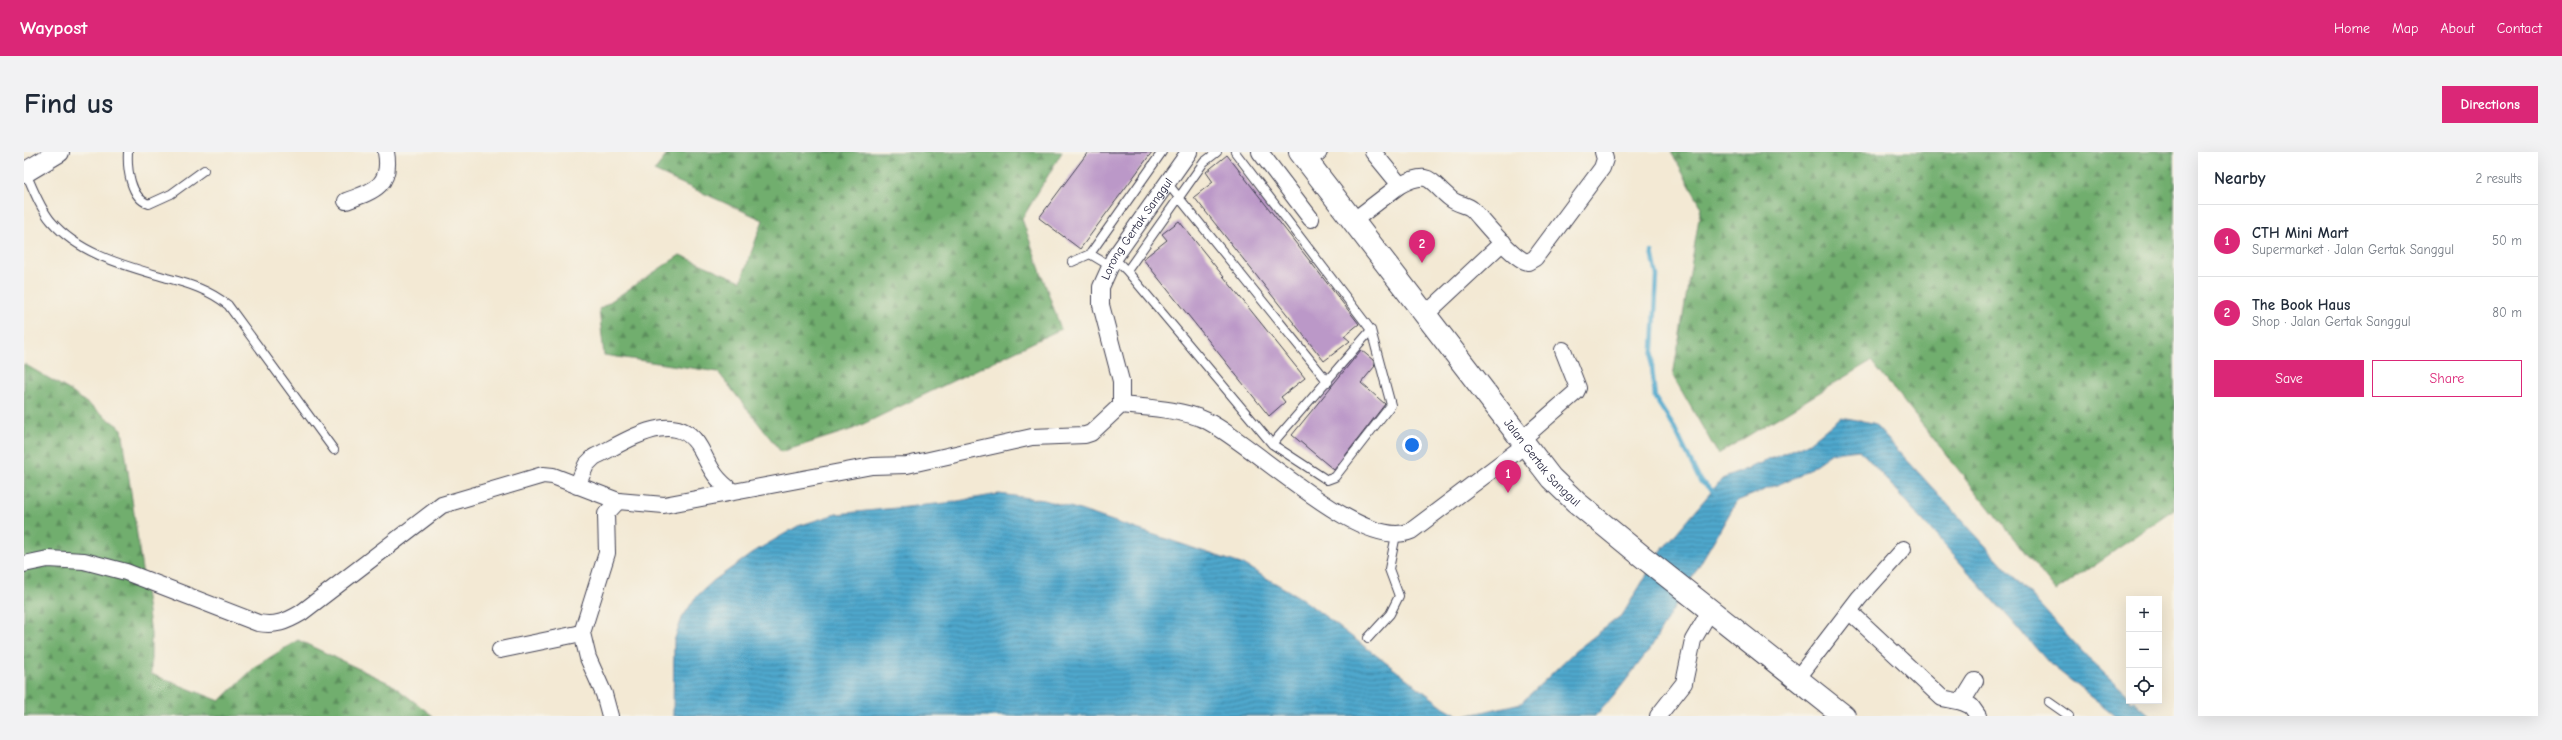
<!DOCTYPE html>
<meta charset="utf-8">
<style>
body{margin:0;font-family:"Comic Neue",sans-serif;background:#f2f2f3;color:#1f2937}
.controls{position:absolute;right:12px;bottom:12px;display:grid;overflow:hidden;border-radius:0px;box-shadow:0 4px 16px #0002}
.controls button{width:36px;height:36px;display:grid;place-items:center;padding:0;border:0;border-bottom:1px solid #e0e1e3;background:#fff;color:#1f2937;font:20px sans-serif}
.you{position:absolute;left:1388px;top:293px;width:14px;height:14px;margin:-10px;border:3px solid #fff;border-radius:50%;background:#1a73e8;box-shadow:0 0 0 6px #1a73e833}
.badge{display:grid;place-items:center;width:26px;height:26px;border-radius:50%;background:#db2777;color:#fff;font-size:13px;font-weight:700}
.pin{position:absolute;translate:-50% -33px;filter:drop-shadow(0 1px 2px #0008)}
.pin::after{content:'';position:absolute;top:21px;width:14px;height:12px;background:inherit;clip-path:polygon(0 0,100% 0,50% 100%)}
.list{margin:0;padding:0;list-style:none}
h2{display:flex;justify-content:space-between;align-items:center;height:52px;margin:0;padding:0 16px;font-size:17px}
h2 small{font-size:13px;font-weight:400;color:#747a83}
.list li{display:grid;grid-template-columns:26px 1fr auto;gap:12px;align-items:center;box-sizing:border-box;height:72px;padding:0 16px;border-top:1px solid #e0e1e3}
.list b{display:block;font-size:15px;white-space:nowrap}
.list p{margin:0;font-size:13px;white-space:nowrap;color:#747a83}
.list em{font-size:13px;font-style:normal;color:#747a83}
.actions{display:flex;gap:8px;padding:12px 16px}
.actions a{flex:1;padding:9px 0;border:1px solid #db2777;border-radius:0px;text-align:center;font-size:14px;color:#db2777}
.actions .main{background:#db2777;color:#fff}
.icon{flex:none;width:22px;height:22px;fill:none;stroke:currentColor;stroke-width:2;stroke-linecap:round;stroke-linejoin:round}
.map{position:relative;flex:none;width:2150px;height:564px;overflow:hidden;border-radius:0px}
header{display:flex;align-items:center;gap:24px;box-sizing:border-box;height:56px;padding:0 20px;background:#db2777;color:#fff}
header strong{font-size:19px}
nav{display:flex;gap:22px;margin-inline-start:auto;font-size:14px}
.intro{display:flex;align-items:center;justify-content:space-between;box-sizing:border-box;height:96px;padding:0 24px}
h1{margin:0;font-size:28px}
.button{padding:10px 18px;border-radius:0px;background:#db2777;color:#fff;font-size:14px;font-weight:700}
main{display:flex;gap:24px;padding:0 24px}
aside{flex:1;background:#fff;border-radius:0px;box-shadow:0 4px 16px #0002}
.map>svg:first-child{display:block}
</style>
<header>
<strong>Waypost</strong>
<nav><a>Home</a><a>Map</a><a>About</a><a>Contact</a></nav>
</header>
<div class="intro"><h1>Find us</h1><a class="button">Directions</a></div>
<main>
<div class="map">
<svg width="2150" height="564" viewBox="0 0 2150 564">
<defs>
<pattern id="forest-firs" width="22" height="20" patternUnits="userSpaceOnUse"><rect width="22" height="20" fill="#71ae6e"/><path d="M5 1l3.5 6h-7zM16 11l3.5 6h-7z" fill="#5c8d5c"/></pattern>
<pattern id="water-rules" width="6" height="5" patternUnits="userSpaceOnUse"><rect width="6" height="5" fill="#4fa7cc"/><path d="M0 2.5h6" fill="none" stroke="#4188a7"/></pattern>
</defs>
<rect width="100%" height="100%" fill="#f7f3e8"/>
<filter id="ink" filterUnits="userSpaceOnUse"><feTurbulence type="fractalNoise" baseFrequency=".025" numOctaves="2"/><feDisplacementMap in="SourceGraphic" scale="8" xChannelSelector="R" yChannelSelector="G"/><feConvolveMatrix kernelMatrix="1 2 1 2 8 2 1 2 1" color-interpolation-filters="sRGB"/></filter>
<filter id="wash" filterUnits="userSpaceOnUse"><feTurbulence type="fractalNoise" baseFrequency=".012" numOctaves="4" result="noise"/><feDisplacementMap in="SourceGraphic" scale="16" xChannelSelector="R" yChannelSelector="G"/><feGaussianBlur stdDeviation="0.9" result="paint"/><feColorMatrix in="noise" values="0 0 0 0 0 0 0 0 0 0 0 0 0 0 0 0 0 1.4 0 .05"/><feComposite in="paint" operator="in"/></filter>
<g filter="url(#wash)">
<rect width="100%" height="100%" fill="#f3e9d4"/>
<path fill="url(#forest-firs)" stroke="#4a6854" d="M645,0H1038L998,67L1037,177L829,277L757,300L694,220L580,203L575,157L656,103L717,129L739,68L630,19Z
M1647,0H2150V358L2032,439L1847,209L1694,302L1649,224L1677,54Z
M0,212L45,238L98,277L127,481V522L196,549L232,514L274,488L367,532L409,564H0Z"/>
<path fill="url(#water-rules)" stroke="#386484" d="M1817,265L1849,271L2068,510L2105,544V549H2110L2127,564H2092L2026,512L1836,298L1808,301L1775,324L1713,349L1626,497L1589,545L1571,564H1441L1497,551L1550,500L1599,462L1637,399L1698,327L1785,291Z
M975,342L1020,348L1053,357L1220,413L1277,446L1420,555L1436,564H649L650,489L658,466L671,446L689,429L733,398L774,374L812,362L922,351Z"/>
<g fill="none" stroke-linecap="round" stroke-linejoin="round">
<path stroke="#4fa7cc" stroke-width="4.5" d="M1628,100L1633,124L1628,215L1631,246L1651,277L1676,329L1692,341"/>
</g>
<g id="blocks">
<path fill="#bb98c8" d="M1064,0H1128L1056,97L1015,66Z
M1203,3L1335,172L1320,184L1326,189L1300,209L1170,45L1189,30L1182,20Z
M1155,69L1281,226L1257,245L1261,250L1245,264L1119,107L1143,88L1138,82Z
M1337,198L1349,208L1351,214L1337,231L1361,252L1310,318L1268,283Z"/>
</g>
</g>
<g filter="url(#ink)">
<use href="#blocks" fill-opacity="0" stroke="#414052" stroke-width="1"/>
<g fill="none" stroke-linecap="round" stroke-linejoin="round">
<defs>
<path id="service" d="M104,0C103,16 106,46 125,52L147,42L180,18
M2,21C9,37 16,56 27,69C56,103 103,114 143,126C166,132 185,138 204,153L310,298
M1144,32L1304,230
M1066,102L1086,114
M1090,106L1103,119L1248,292L1303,328L1311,325L1367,253L1347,178L1211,0
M1048,110L1066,102L1138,0
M1103,119L1180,10L1193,0
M1248,292L1347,178
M1344,486L1366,462L1375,444L1365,417L1372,383
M2025,550L2045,564"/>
<g id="minor">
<path d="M1236,0L1287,67"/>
<path d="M1349,0L1376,33C1408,17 1405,30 1427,47C1434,53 1443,52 1449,58C1460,70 1490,108 1504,110L1511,106L1578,16L1581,7L1579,0"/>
<path d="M1282,8L1295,0"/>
<path d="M322,49C350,39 368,34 362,0"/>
<path d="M1329,69L1376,33"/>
<path d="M1401,163L1479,90"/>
<path d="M1097,253C1124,256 1156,257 1181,268C1228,290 1337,401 1387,379L1501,293"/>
<path id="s1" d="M1097,253V229L1077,153V135L1090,106L1165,0"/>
<path d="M1497,288L1552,240L1554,236L1539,198"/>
<path d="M553,334L562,313L570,305C602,290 652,253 676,296C687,316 689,325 708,339"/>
<path d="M0,412L24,407L60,409L102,420L234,471C251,474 262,470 277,461L418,353L519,323L529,324L594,349L640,353L848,314L883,313L1008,285L1061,283L1067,281L1097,253"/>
<path d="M1826,460L1918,546L1938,550"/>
<path d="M476,498L558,481"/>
<path d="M1773,527L1835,446L1879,397"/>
<path d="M1951,529L1938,550L1947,554L1954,564"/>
<path d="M586,564L580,542L564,506L558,481L583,401L582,362L594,349"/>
<path d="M1634,564L1660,531L1669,488L1686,459"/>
</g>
<path id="tertiary" d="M0,21L35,0"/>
<g id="secondary">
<path id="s2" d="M1276,0L1527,326L1552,350L1619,405L1820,564"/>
</g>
</defs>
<use href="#service" stroke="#414052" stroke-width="10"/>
<use href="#minor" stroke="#414052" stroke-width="18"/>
<use href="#tertiary" stroke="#414052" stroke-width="22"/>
<use href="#secondary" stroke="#414052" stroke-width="24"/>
<use href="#service" stroke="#fff" stroke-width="8"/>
<use href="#minor" stroke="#fff" stroke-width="16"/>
<use href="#tertiary" stroke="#fff" stroke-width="20"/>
<use href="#secondary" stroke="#fff" stroke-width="22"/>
</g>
</g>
<g text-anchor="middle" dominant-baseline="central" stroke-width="3" stroke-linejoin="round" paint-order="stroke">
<g font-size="12" fill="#22223b" stroke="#f7f3e8">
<text stroke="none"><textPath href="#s1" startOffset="189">Lorong Gertak Sanggul</textPath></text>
<text stroke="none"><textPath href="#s2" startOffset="394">Jalan Gertak Sanggul</textPath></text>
</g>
</g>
</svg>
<div class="controls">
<button>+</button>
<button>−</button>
<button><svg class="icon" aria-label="locate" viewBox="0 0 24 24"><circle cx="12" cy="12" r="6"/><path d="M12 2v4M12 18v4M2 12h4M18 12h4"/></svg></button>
</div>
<div class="you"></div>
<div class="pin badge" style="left:1484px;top:341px">1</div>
<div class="pin badge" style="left:1398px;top:111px">2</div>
</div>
<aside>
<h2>Nearby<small>2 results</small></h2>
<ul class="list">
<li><span class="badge">1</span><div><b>CTH Mini Mart</b><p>Supermarket · Jalan Gertak Sanggul</p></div><em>50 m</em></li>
<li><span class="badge">2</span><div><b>The Book Haus</b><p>Shop · Jalan Gertak Sanggul</p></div><em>80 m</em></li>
</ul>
<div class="actions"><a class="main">Save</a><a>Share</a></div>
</aside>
</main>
